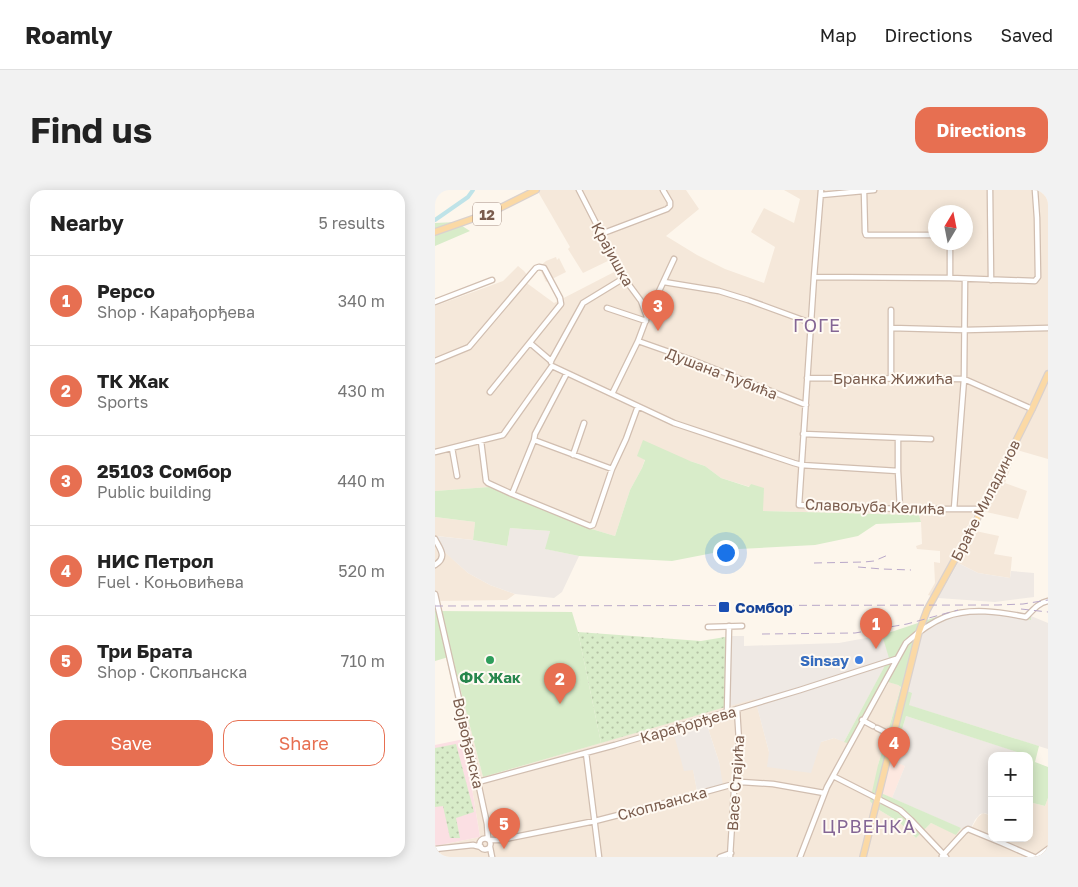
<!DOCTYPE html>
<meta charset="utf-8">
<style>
body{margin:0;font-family:"Golos Text",sans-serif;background:#f2f2f2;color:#222}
.controls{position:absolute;right:15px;bottom:15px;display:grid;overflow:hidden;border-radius:10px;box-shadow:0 2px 12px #0003}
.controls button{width:45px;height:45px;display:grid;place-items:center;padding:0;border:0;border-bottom:1px solid #e0e0e0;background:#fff;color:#222;font:25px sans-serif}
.compass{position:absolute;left:493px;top:15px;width:45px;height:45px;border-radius:50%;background:#fff;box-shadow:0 2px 12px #0003;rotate:10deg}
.you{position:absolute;left:290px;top:362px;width:18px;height:18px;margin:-12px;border:4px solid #fff;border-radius:50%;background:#1a73e8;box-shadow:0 0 0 8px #1a73e833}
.badge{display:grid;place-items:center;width:32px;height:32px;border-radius:50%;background:#e76f51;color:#fff;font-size:16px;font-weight:700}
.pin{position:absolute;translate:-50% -41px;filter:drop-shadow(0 1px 2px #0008)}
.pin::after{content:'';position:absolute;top:26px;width:18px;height:15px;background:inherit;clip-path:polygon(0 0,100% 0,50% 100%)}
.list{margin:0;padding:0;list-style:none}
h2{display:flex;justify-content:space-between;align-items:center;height:65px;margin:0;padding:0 20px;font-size:21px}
h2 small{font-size:16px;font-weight:400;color:#767676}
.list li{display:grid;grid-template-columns:32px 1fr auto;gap:15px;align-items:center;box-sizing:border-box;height:90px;padding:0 20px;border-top:1px solid #e0e0e0}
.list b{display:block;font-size:19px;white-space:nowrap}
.list p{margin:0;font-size:16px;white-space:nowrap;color:#767676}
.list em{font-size:16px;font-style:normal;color:#767676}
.actions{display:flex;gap:10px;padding:15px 20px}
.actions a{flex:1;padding:11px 0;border:1px solid #e76f51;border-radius:15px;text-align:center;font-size:18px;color:#e76f51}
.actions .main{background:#e76f51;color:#fff}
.map{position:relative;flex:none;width:613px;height:667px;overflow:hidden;border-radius:15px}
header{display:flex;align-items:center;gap:30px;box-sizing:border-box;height:70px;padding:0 25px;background:#fff;border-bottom:1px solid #e0e0e0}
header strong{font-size:24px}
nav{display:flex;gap:28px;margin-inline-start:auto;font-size:18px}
.intro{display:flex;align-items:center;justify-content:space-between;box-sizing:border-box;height:120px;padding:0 30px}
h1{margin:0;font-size:35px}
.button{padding:12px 22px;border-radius:15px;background:#e76f51;color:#fff;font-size:18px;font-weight:700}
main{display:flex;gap:30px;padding:0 30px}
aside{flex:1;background:#fff;border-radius:15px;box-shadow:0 2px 12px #0003}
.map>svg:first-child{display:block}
</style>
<header>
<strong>Roamly</strong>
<nav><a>Map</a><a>Directions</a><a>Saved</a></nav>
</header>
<div class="intro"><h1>Find us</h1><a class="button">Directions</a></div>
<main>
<aside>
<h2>Nearby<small>5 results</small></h2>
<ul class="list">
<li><span class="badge">1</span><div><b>Pepco</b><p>Shop · Карађорђева</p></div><em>340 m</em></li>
<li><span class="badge">2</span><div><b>ТК Жак</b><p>Sports</p></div><em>430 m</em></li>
<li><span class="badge">3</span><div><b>25103 Сомбор</b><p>Public building</p></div><em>440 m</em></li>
<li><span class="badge">4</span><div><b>НИС Петрол</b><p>Fuel · Коњовићева</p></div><em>520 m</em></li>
<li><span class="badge">5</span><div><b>Три Брата</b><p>Shop · Скопљанска</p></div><em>710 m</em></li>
</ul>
<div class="actions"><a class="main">Save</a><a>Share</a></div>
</aside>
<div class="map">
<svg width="613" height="667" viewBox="0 0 613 667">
<defs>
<pattern id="park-dots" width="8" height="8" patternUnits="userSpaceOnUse" patternTransform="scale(1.25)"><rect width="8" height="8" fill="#d8ecc9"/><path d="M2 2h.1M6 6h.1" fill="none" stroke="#b4c2a5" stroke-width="1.8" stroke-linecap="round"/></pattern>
</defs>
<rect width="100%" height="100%" fill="#fdf6ec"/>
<path fill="#f5e8da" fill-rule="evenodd" d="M102,0H251L264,19L231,46L262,65L290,79L329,93L340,57L316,42L329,18L359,33L365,9L349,0H613V269L582,260L570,293L592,301L583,329L542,320L531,339L564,346L559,364L577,367L575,388L543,383L523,373L503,408L493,405L500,393L499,372L505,373V361L482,359L481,356L487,354L486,332L484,325L328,321L316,294L315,297L286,288L270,276L255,271L210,269L207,278L195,300L180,346L150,337L54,297L0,301V116L68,91L83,76L89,81L92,85L89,91L119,113L183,80L177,69L148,83L133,59L135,57ZM500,22H530V52H500Z
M121,67L122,70L124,68L131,82L111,92L104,77L111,71Z
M0,327L40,332L38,350L2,346L10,362L33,383L55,395L80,404L72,410L0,411Z
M17,466L48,587L320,508L334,562L386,552L399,548L418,554L454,492L463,495L466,497L443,575L441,618L464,632L481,648L496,633L521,644L526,638L534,642L543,627L548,623L557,626V648H594V612L610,616L613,608V667H0V656L45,647L29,549L11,468ZM272,535L284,572L287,595L262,601L258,579Z"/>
<path fill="#fde8e0" d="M454,568L470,576L457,608L445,603Z"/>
<path fill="#efe9e4" d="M75,338L115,341L111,359L144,366L127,402L119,408L80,404L55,395L33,383L15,367L10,362L1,346L38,350L72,356Z
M523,373L543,383L575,388L576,381L599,383V407L560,412L503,408Z
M541,423L571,425L595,430L596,426L613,433V559L473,515L472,501L485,444L510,430L529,424Z
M447,445L455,467L409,552L399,548L386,552L376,583L332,577L334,562L320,509L295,516L296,446H309V456L404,453Z
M471,526L583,562L581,566H557V626L550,623L545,624L540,630L534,642L457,608L470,576L463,573L470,544L466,543Z
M272,535L284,572L288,595L262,601L258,580L249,581L239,545Z"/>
<path fill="#fbdfe3" d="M29,549L45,647L0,656V555Z"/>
<path fill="#d8ecc9" d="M21,32L35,41L0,56V33Z
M208,250L255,271L270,276L286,288L314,297L316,294L329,298L328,321L484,325L486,332L441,334L423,346L380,355L304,359L278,363L237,371L144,366L110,359L115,341L75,338L72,356L38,350L40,332L0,327V301L54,297L150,337L180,346L195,300L207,278L210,270L202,266Z
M0,421L137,422L143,442L166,553L48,587L17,466L0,471Z
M566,421L596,426V430C571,425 545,419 521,426C508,430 496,437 485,445L472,501L477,503L474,515L604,556L600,572L613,577V608L610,616L594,612V566H581L582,562L471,526L466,543L471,544L469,550L459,547L446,603L526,638L521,645L496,633L481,648L464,632L441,618L435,611L443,575L466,497L463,495L453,492L418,555L409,552L454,468L447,445L504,426L525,422Z"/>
<path fill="url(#park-dots)" d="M143,442L266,451L296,446L294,516L166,553Z
M21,554L39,622L21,628L25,648H15L8,616L0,617V558Z"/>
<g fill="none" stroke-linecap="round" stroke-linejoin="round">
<path stroke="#bfe3e8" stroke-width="4" d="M0,30L33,7L38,0"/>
<defs>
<path id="minor" d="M144,0L189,88L206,111L212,127
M386,0L379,87L364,315L465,319H547
M555,0L556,90
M429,1L430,42L431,45H500
M386,5L439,0
M166,44L232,19L235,16V12L228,0
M515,52V88
M379,87L515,88L600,91L603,87L602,28L600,0
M229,92L284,101L313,110L376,133
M0,112L57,90
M172,118L211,131
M456,120V188
M456,138L530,140L613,138
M203,151L257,170L371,215
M95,153L116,171V172
M0,171L34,157L101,78L104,77L109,78L125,108L126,114L55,202
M116,171L148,113L189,88
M372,188L529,189L597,219
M177,204L203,151L212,127L239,69
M368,244L496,249
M463,248V281L465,319
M99,250L177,279
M46,251L51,291L53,293L77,304L155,336L158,335L177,279L191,249L203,216
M17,258L22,286
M0,262L68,245L117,176L239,233L359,273L366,275L463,281
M138,265L149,233
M77,304L99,250L100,244L132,183
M519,319L529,189L530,89
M0,349C5,359 13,367 0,375
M0,404L43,592L52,634L53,649
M273,437L307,436
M292,522L294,436
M427,530L438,536
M442,538L458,546
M151,563L164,667
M398,586L465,620L476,630L511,667
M43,592L180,555L302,519L365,500L461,469
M44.5 654a5.5 5.5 0 1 1 11 0a5.5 5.5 0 1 1-11 0Z
M54,650H65L160,631L230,613L306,592L338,594L389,603
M55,657L57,667
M0,659L38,655L46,657
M1,659V667
M507,666L530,641L533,639L567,653L599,667
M285,667L296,663
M295,667L299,601L304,551L302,519
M365,667L392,597L471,453C482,443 495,433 510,427C535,417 565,422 591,427C598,420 603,413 613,411
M602,667L613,659"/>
<path id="major" d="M0,42L57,22L101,0
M428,667L484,442L492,420L540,333L597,219L613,184"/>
</defs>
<use href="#minor" stroke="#d1beb0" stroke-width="7"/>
<use href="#major" stroke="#dad1cd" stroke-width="8"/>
<use href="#minor" stroke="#fff" stroke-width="4.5"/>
<use href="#major" stroke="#fbd9a5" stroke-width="5.5"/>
<path stroke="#b9a8c9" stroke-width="1" stroke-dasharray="8 5" stroke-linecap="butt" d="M379,373L429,372L439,371L453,365
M423,377L447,379L476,380
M0,416L563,415L588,414L613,410
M586,419L613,422
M327,444L420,443L472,434L523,420"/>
</g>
<rect fill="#1a4fb4" stroke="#fffaf3" stroke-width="2" x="283" y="411" width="12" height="12" rx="2.5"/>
<circle fill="#2e9e5b" stroke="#fffaf3" stroke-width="2" cx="55" cy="470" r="5"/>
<circle fill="#3f7fe0" stroke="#fffaf3" stroke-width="2" cx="424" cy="470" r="5"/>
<g text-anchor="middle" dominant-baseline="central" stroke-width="4" stroke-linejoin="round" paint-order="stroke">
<rect fill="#fffaf3" stroke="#a28b7f" stroke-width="1" x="38" y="12.5" width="28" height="23" rx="4"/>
<g font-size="14" font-weight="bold" fill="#7a5c4d">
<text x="52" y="24">12</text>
</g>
<g font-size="15" fill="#7a5c4d" stroke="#fffaf3">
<text transform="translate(178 64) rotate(61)">Крајишка</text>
<text transform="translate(287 183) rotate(21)">Душана Ћубића</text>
<text x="458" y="188">Бранка Жижића</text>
<text transform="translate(550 310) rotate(-63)">Браће Миладинов</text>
<text transform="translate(440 316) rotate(2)">Славољуба Келића</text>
<text transform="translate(253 534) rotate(-16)">Карађорђева</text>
<text transform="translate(34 553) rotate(77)">Војвођанска</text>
<text transform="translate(300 593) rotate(-86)">Васе Стајића</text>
<text transform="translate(227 613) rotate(-15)">Скопљанска</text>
</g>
<g font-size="15" font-weight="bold" fill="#164399" stroke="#fffaf3" text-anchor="start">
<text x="300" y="417">Сомбор</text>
</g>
<g font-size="15" font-weight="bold" fill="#366cbe" stroke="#fffaf3" text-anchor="end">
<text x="414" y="470">Sinsay</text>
</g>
<g font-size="15" font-weight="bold" fill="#27864d" stroke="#fffaf3">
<text x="55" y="487">ФК Жак</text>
</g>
<g font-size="18" letter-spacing="1" fill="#846695" stroke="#fffaf3">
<text x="382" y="135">ГОГЕ</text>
<text x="434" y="636">ЦРВЕНКА</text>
</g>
</g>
</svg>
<div class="controls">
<button>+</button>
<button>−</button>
</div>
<svg class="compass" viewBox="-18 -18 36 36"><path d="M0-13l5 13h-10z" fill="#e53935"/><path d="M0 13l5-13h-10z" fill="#767676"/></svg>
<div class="you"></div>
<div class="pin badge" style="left:441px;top:459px">1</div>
<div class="pin badge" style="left:125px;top:514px">2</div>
<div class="pin badge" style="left:223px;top:141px">3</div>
<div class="pin badge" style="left:459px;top:578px">4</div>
<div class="pin badge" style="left:69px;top:659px">5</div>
</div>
</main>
